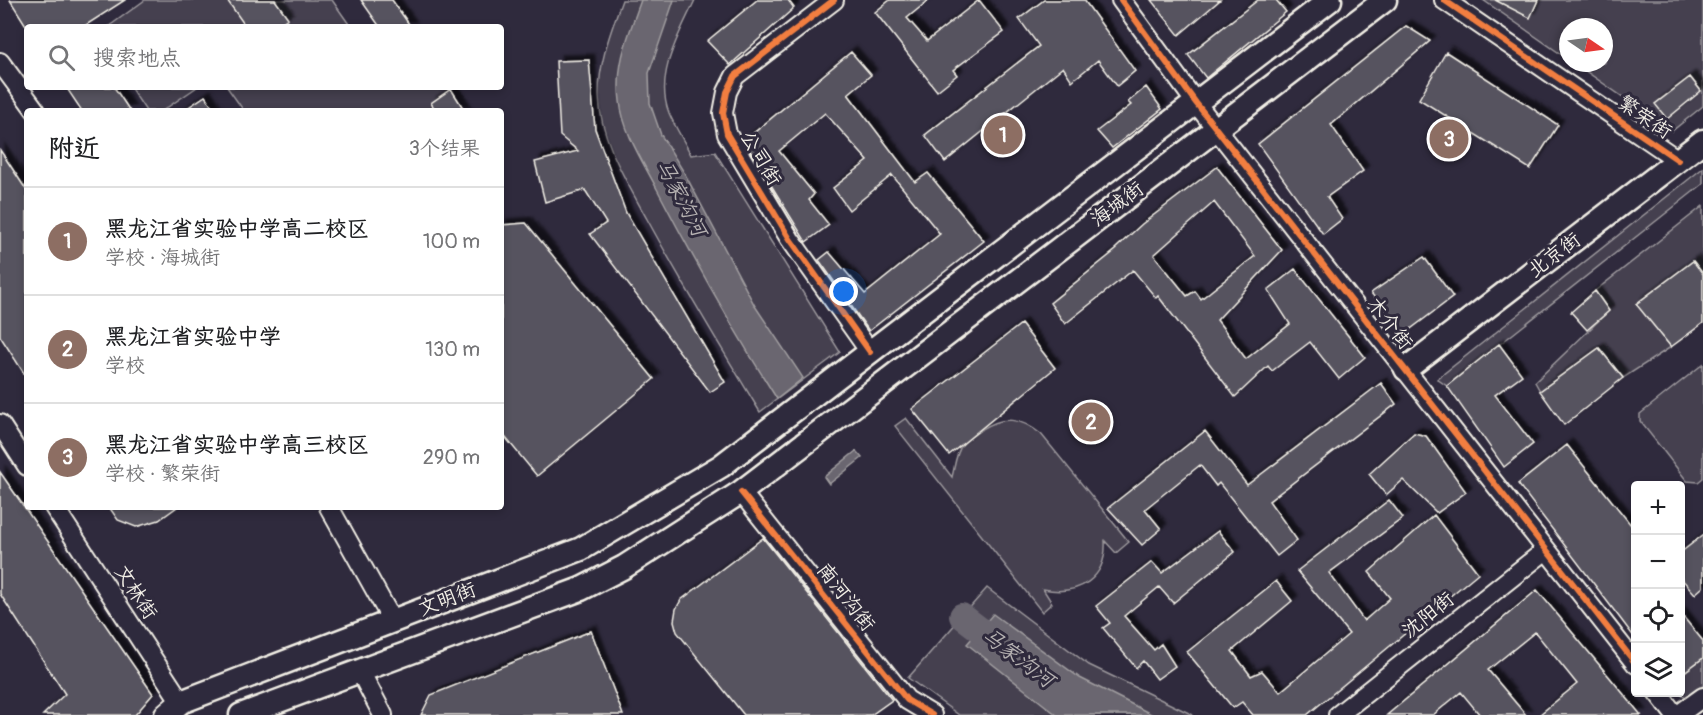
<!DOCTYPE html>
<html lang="zh">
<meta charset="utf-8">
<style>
body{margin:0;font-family:Pangolin,"LXGW WenKai TC",sans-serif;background:#f2f2f2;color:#202124}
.controls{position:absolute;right:18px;bottom:18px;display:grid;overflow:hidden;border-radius:6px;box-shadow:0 3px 9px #0003}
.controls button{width:54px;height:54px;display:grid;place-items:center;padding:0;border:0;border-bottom:2px solid #e0e0e0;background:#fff;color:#202124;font:30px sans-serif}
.compass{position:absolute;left:1559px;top:18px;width:54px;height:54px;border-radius:50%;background:#fff;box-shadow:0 3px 9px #0003;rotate:103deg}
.you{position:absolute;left:844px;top:292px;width:21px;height:21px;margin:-15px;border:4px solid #fff;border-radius:50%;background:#1a73e8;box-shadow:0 0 0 9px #1a73e833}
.badge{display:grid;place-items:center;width:39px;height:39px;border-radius:50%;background:#84575d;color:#fff;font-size:20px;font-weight:700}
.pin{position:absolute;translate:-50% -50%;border:3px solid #fff;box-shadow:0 2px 6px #0006}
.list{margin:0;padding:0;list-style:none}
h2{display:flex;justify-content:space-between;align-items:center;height:78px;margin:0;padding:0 24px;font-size:26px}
h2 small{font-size:20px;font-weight:400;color:#757577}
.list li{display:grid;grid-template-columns:39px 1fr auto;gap:18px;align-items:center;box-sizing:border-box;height:108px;padding:0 24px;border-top:2px solid #e0e0e0}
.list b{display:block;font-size:22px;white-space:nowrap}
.list p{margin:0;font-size:20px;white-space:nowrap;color:#757577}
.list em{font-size:20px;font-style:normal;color:#757577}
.icon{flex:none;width:33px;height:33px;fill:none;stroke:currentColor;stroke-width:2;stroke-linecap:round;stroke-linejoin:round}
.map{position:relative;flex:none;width:1703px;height:715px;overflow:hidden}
.search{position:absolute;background:#fff;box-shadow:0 3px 9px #0003;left:24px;top:24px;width:480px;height:66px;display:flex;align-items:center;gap:15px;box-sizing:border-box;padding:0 21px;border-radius:6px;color:#757577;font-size:22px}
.panel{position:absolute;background:#fff;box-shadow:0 3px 9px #0003;left:24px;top:108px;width:480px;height:402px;border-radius:6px}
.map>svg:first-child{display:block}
</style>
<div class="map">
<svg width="1703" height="715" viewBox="0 0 1703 715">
<defs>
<filter id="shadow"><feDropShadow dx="5.5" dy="-5.5" stdDeviation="1.5" flood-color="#0009"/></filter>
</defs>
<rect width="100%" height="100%" fill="#2f2a3d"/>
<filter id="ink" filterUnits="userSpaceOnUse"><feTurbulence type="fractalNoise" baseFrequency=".0167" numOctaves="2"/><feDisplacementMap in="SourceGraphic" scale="12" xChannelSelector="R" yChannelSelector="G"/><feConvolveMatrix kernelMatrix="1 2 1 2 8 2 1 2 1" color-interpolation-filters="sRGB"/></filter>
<g filter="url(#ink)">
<path fill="#454050" stroke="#9c989c" stroke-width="1.5" d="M145,0H332L351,27H108Z
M622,0H695C680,33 654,75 669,113C675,127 684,141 691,155L715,152L840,352L760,412C721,348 683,285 647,219C627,182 600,140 599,97C598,64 611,31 622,0Z
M1483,0H1703V106L1672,131L1574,63H1604V27H1568V59Z
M130,87H197L162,111H146Z
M227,87H450L451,89L431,103L435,111H244Z
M1703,168V184L1447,386L1437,379Z
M1703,206V274L1693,261L1636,304L1671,347L1623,378L1599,348L1540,391L1535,382L1609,311L1595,291Z
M1703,364V478L1698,482L1687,481L1640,421V414Z
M906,418L952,477C955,466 955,455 962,445C966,439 975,434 981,430C1003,415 1021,418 1041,434L1129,542L1116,553L1105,541C1107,579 1079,596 1043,589L1052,603L1042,612L895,426Z
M987,588L1089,665L1193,715H959L908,678Z
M1703,658V686L1687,698L1680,693L1681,675Z"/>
<path fill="#6a6670" stroke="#a19ea0" stroke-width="1.5" d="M641,0H674L649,73L650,103L661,135L685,174L755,306L803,378L777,399C734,331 694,260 657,189C643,162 623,132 620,101C615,64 629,34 641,0Z
M856,451L862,458L829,484L824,477Z
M993,614L1080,678L1153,715H1057L967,644Z"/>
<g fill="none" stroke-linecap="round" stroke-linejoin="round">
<path stroke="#6a6670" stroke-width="26" d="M962,616L1008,651"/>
</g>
<path fill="#56525f" stroke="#f4f1e8" stroke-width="1.5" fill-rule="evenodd" filter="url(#shadow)" d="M10,0H125L83,27H27Z
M227,0H275L288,18L275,27H246Z
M361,0H392L411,27H380Z
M757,0H788L794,8L730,65L707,41Z
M890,0H929L907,18L927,41L979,0L1004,32L953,70L957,75L937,91L875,12Z
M1044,0H1084L1135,71L1117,86L1098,60L1072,81L1063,67L945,162L925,135L1039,46L1019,19Z
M1151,0H1220L1179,35Z
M1258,0H1276L1286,12L1206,78L1188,55Z
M1495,0H1538L1530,18Z
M1406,26L1430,41L1331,125L1363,171L1327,197L1342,219L1323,234L1258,144Z
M851,52L871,75L848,94L915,182L928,173L984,241L869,331L819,260L829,252L865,294L940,234L892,175L849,210L833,188L868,161L825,113L779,151L814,194L809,200L829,225L806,242L744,141Z
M1446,52L1558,125L1530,169L1419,99Z
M589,60L595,129L626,213L725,382L710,392L590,234L606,223L585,190L545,202L535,162L578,151L560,136L556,61Z
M1690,77L1701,91L1667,119L1655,104Z
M66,87H114L130,111H82Z
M1146,87L1162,109L1112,148L1097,131L1131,105L1128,102Z
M451,89L465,111H436L431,103Z
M205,96L215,111H183Z
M0,150L27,191V378L0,336Z
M1217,167L1282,250L1217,320L1246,359L1290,324L1268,290L1295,269L1365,357L1339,379L1310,342L1272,371L1268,366L1235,397L1158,296L1156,298L1133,270L1065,324L1050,303L1116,250L1115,249L1142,224ZM1214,202L1255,256L1201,299L1195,291L1187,296L1154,255Z
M526,223L654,379L537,476L501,432V225Z
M1424,257L1453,297L1404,334L1371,293Z
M1693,261L1703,274V323L1671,347L1636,304Z
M1595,291L1609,311L1587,330L1571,312Z
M1021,324L1055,368L949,455L912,409Z
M1499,344L1522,375L1495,395L1533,444L1504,467L1447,386Z
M1599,348L1623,378L1564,425L1540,391Z
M1381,383L1396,404L1269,501L1297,540L1277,556L1219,483L1216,486L1200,465L1145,509L1161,529L1142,545L1108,508L1205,431L1247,485Z
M1414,433L1426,436L1466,492L1437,513L1403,480L1386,495L1369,474Z
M1567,445L1635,530V638L1518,484Z
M0,472L153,694L135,715H43L65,694L0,594Z
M1389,500L1403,518L1329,573L1364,621L1390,598L1369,572L1434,515L1478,573L1307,715H1253L1242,702L1233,708L1187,652L1276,581L1292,601L1232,651L1251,676L1262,671L1280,692L1349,634L1297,571Z
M109,507H177L159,520L136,527L118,520Z
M1218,531L1235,552L1173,603L1159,587L1124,616L1154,650L1161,644L1175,666L1157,679L1143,661L1136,668L1103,628L1110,623L1096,606L1152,562L1162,573Z
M1703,535V587L1695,594L1680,577V553Z
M763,538L892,700L871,715H744L677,632L674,621L676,609L681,600Z
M1537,590L1641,715H1539L1577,684L1535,632L1488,670L1526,715H1480L1461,692L1433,715H1387Z
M1680,613L1703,641V658L1680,675Z
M591,631L623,715H421L431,695Z"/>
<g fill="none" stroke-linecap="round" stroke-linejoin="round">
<defs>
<path id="minor" d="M834,0L735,76L727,92L723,113L727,134L790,239L870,352
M1121,0L1196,103L1636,664
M1444,0L1678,160
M0,62L36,111
M0,424L27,466
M741,492L907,700L932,715
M54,507L181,702
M329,507L392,620
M360,671L383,715
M1657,692L1675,715
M1338,715L1546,550
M1678,715L1703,697"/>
<path id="major" d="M1406,369L1703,141
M166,715L181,702L581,549L721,466L1330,0
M241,715L581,589L624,567L741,492L1385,0"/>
</defs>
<use href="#minor" stroke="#f4f1e8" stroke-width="22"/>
<use href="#major" stroke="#f4f1e8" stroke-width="27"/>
<use href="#minor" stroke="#2f2a3d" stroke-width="18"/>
<use href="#major" stroke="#2f2a3d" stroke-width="22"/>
<defs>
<path id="cycleway" d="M834,0L735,76L727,92L723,113L727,134L790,239L870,352
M1121,0L1196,103L1636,664
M1444,0L1678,160
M741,492L907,700L932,715"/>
</defs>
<use href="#cycleway" stroke="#2f2a3d" stroke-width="10"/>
<use href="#cycleway" stroke="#f27e40" stroke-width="6"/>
</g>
</g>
<g text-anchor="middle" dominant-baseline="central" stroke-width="6" stroke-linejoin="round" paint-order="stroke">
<g font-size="20" fill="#f4f1e8" stroke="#2f2a3d">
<text transform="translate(1645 117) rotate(34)">繁荣街</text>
<text transform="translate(761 158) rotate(59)">公司街</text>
<text transform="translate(1117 204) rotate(-37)">海城街</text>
<text transform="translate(1554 255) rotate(-37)">北京街</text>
<text transform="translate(1390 323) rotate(52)">木介街</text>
<text transform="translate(136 592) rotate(57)">文林街</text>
<text transform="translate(846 597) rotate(52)">南河沟街</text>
<text transform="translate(447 599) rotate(-21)">文明街</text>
<text transform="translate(1428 615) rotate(-39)">沈阳街</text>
</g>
<g font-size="21" font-style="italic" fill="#b6b2b2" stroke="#2f2a3d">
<text transform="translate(681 198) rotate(62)">马家沟河</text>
<text transform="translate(1018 658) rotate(37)">马家沟河</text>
</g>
</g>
</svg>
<div class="controls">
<button>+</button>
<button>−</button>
<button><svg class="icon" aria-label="locate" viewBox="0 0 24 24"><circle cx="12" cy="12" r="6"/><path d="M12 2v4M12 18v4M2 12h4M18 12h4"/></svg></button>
<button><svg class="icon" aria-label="layers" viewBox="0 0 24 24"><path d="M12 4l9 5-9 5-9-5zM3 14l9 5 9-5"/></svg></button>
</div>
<svg class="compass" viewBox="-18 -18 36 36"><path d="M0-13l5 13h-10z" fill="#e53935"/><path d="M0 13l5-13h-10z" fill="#757577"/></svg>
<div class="you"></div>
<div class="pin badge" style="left:1003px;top:135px;background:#8d6e63">1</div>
<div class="pin badge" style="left:1091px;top:422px;background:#8d6e63">2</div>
<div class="pin badge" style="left:1449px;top:139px;background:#8d6e63">3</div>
<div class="search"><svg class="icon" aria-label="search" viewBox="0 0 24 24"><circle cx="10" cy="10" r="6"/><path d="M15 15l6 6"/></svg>搜索地点</div>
<section class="panel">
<h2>附近<small>3个结果</small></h2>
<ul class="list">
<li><span class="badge" style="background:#8d6e63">1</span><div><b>黑龙江省实验中学高二校区</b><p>学校 · 海城街</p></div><em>100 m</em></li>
<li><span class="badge" style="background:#8d6e63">2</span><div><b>黑龙江省实验中学</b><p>学校</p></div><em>130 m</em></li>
<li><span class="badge" style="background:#8d6e63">3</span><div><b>黑龙江省实验中学高三校区</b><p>学校 · 繁荣街</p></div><em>290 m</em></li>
</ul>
</section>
</div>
